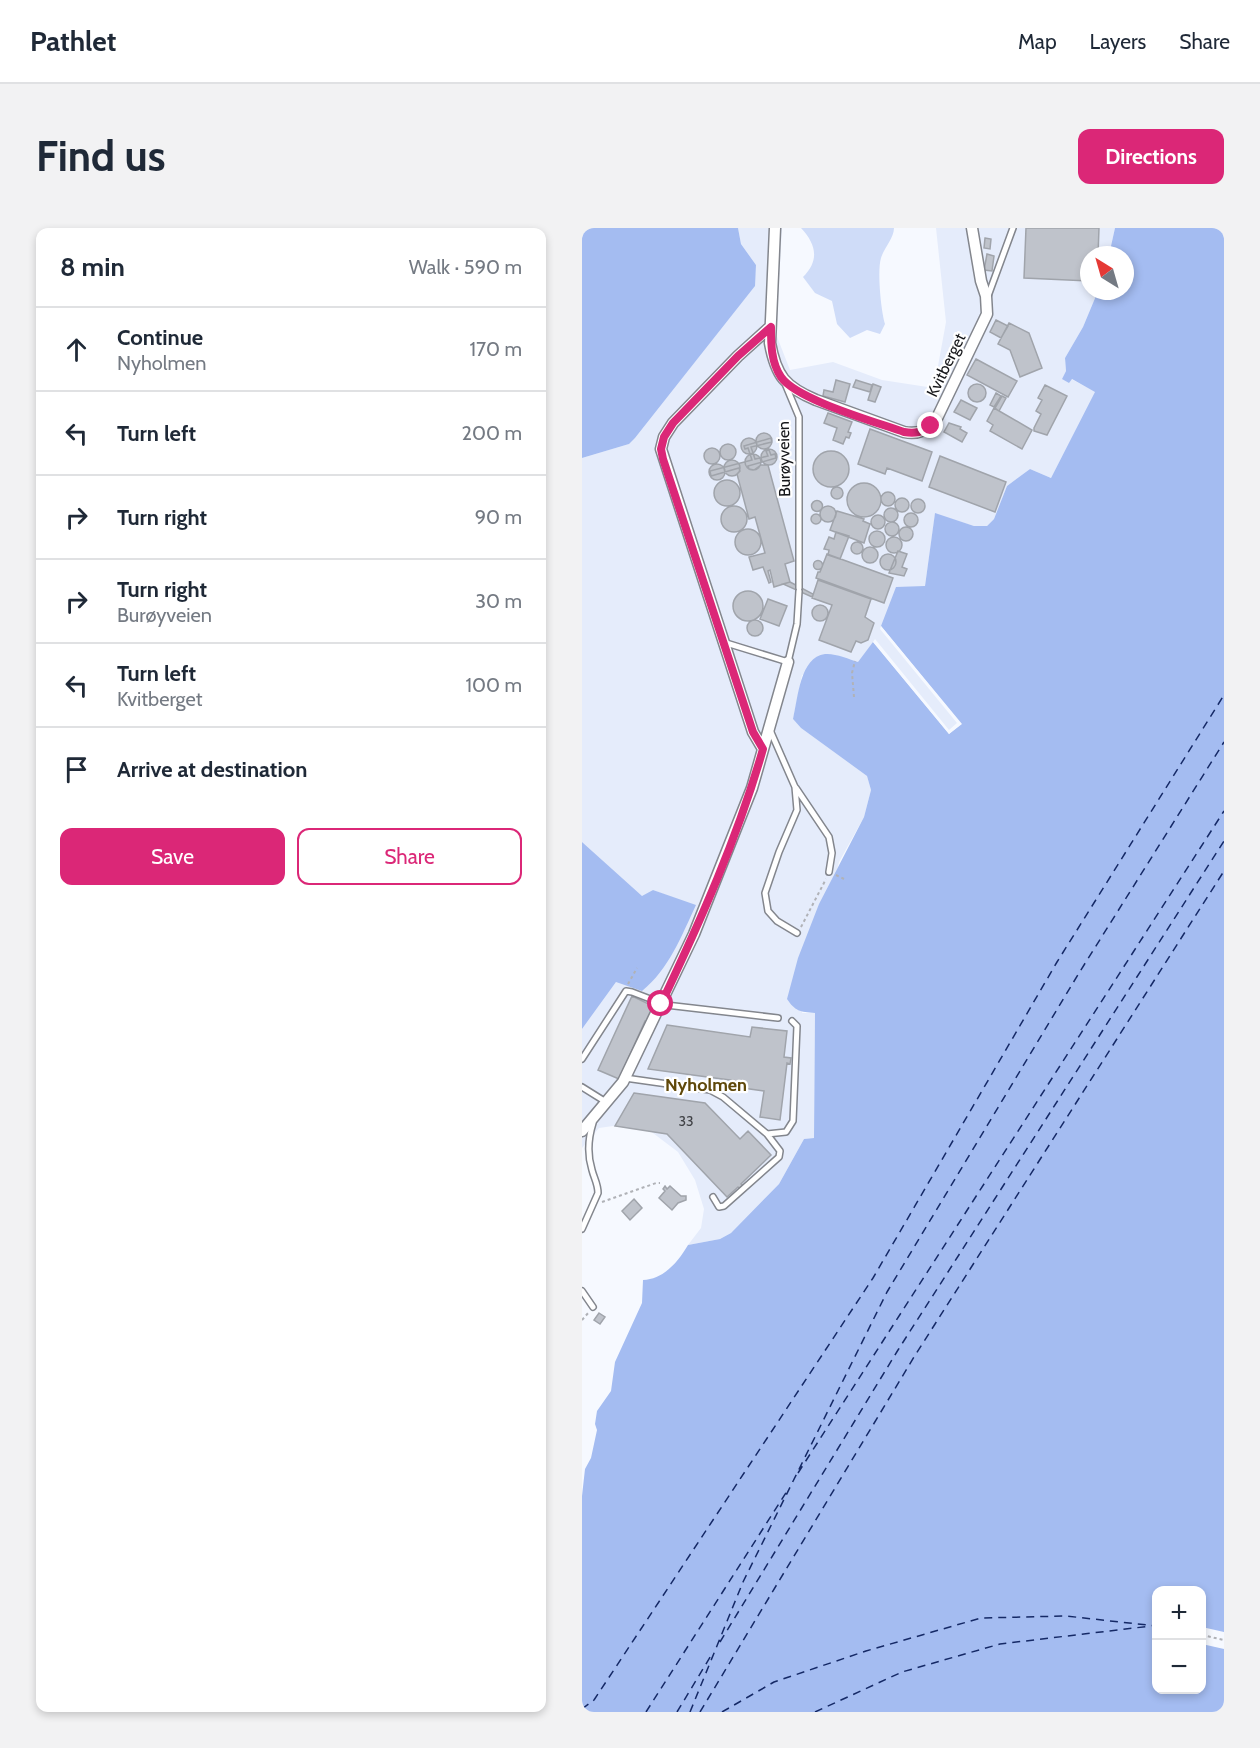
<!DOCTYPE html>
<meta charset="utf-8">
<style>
body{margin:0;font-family:Cabin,sans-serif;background:#f2f2f3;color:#1f2937}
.controls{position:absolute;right:18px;bottom:18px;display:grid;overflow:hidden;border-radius:12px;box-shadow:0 3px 9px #0003}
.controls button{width:54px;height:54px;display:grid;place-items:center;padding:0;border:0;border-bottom:2px solid #e0e1e3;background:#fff;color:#1f2937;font:30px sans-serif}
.compass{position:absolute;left:498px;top:18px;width:54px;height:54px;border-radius:50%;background:#fff;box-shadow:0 3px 9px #0003;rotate:323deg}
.stop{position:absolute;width:18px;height:18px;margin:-14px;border:4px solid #db2777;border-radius:50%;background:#fff}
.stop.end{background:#db2777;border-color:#fff;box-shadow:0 2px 6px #0008}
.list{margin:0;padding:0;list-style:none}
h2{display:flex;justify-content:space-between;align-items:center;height:78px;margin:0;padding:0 24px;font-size:26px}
h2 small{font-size:20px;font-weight:400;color:#747a83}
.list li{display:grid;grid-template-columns:39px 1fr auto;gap:18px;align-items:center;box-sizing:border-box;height:84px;padding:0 24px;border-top:2px solid #e0e1e3}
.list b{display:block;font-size:22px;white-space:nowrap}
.list p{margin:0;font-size:20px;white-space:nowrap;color:#747a83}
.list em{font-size:20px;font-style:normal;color:#747a83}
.actions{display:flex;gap:12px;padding:18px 24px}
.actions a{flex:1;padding:14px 0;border:2px solid #db2777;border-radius:12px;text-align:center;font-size:21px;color:#db2777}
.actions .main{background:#db2777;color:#fff}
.icon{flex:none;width:33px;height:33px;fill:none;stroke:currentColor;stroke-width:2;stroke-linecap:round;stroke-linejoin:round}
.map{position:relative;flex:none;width:642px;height:1484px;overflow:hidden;border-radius:12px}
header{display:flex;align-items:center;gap:36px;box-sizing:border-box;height:84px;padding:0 30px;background:#fff;border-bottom:2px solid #e0e1e3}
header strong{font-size:28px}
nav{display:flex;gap:33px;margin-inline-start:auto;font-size:21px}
.intro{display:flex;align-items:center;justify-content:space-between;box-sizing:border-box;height:144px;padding:0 36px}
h1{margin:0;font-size:42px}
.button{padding:15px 27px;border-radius:12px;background:#db2777;color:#fff;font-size:21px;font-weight:700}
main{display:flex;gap:36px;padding:0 36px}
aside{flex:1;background:#fff;border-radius:12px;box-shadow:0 3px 9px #0003}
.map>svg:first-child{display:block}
</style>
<header>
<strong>Pathlet</strong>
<nav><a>Map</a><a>Layers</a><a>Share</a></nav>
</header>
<div class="intro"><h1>Find us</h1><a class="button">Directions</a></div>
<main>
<aside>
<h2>8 min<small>Walk · 590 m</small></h2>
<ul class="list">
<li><svg class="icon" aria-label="ahead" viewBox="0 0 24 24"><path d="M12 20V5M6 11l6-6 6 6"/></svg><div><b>Continue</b><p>Nyholmen</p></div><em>170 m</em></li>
<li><svg class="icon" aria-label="left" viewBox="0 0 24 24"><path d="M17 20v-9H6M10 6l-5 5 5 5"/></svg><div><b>Turn left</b></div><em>200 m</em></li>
<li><svg class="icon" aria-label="right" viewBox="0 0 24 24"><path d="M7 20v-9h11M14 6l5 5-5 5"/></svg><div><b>Turn right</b></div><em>90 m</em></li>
<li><svg class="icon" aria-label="right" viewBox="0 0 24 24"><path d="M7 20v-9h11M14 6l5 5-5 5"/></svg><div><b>Turn right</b><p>Burøyveien</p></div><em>30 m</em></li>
<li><svg class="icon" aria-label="left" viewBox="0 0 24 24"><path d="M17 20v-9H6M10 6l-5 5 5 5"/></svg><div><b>Turn left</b><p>Kvitberget</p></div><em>100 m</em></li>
<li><svg class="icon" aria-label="arrive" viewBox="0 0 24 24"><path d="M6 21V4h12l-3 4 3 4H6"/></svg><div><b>Arrive at destination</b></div></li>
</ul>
<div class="actions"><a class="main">Save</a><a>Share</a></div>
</aside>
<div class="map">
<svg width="642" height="1484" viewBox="0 0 642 1484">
<rect width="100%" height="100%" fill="#f6f9ff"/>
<path fill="#e5ecfb" d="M156,0H200L194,106L208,142L251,134L300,152L352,160L364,94L354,0H533L527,27H507V63H516L501,99L483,130L484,143L480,151H489L514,164L469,250L448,241L425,258L412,291L405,298H392L353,286L343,358L380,496L367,506L276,434L220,447L211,491L219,500L285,548L289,562L282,589L257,634L220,785H233L232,910L222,911L197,956L149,1005L138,1011L106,1017L119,1000L122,981L113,952L96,924L67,902L31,898L17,900L0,920V801L34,754L113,678L71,662L60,669L0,614V230L47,216L53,210L172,59L174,37L159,16Z"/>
<path fill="#cfdcf8" d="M219,0H312C312,10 302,20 299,30C295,43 299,83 303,96L298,106L285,102L268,110L255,96L250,73L233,65L221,49C238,32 234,16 219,0Z"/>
<path fill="#a4bcf1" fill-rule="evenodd" d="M0,0H156L159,16L174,37L173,58L53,210L47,216L0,230Z
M533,0H642V1484H0V1268L3,1241L9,1230L15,1202L13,1196L15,1183L29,1163L33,1134L60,1075L61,1052C82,1051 96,1034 106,1017L138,1011L149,1005L197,956L222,911L232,910L233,785C218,784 213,783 205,771L216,730L237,676L282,589L289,562L285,548L219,500L211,491C216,470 218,429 243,426C253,425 267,431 276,434L291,414L367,506L379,496L299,398L314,359L343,358L353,285L392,298H405L412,291L425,258L448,241L469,250L513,164L490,151L487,155L480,151L484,143L483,130L501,99L516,63H543V27H527ZM574,1362H620V1462H574Z
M0,614L60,668L71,662L114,677C99,709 87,741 60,763L34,754L0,801Z"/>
<path fill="#f6f9ff" d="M299,398L380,496L367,506L291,414L293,411L367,502L375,495L298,401Z
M620,1399L642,1404V1421L620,1416Z"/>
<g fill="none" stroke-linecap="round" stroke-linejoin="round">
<path stroke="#152966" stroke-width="1.5" stroke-dasharray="8 6" stroke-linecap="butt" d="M216,1245L642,583
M138,1414L316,1122L642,613
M0,1481L12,1472L291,1050L475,734L642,467
M64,1484L207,1260
M95,1484L130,1426
M108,1484L161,1354L305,1064L497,745L642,514
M118,1484L332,1129L642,643
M140,1484L192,1454L284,1423L399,1390L484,1388L574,1398
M233,1484L320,1444L418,1416L569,1398"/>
</g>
<path fill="#bfc3cb" stroke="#a0a4ab" stroke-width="1.5" d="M444,0H517L516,27H507V53L442,50Z
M403,10L409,11L408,21L402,20Z
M405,26L412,28L410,43L402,42Z
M414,92L426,98L419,110L408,104Z
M427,95L447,105L460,140L438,149L428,122L416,116Z
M394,131L435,153L426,169L385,147Z
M254,152L268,156L263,174L241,168L242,162L251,164Z
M274,152L290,157L288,164L271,159Z
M386 165a9 9 0 1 1 18 0a9 9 0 1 1-18 0Z
M291,156L299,159L293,174L286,172Z
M463,157L485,168L465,207L452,203V200L459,186L454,183L460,172L456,170Z
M414,165L419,168L412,179L408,177Z
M420,168L424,170L417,183L413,180Z
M379,172L395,180L388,192L372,184Z
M412,180L450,202L440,221L408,203L411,197L405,193Z
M246,185L270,194L266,204L269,205L267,210L264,209L261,216L251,212L255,200L242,195Z
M367,195L379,199L378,201L385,205L380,214L362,204Z
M288,201L350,224L340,253L305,240L303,246L276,236Z
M174 213a8 8 0 1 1 16 0a8 8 0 1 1-16 0Z
M189,210L190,214L169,219L173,231L186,228L184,223L187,222L189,227L193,226L194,230L166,238L167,241L172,242L179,237H186L212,333L203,336L208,354L192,359L188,342L186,343L189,354L187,355L181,339L171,342L167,329L183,325L173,289L167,291L155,246L158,243L157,240L129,248L128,243L170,232L166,220L163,221L162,218Z
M159 218a8 8 0 1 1 16 0a8 8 0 1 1-16 0Z
M138 224a8 8 0 1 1 16 0a8 8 0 1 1-16 0Z
M122 228a8 8 0 1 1 16 0a8 8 0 1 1-16 0Z
M179 229a8 8 0 1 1 16 0a8 8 0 1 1-16 0Z
M231 241a18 18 0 1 1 36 0a18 18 0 1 1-36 0Z
M163 234a8 8 0 1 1 16 0a8 8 0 1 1-16 0Z
M358,228L424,254L413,284L347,259Z
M142 240a8 8 0 1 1 16 0a8 8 0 1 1-16 0Z
M127 244a8 8 0 1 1 16 0a8 8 0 1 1-16 0Z
M132 265a13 13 0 1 1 26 0a13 13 0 1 1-26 0Z
M265 272a17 17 0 1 1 34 0a17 17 0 1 1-34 0Z
M249 265a6 6 0 1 1 12 0a6 6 0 1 1-12 0Z
M299 271a7 7 0 1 1 14 0a7 7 0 1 1-14 0Z
M313 277a7 7 0 1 1 14 0a7 7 0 1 1-14 0Z
M329 278a7 7 0 1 1 14 0a7 7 0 1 1-14 0Z
M229.5 278a5.5 5.5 0 1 1 11 0a5.5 5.5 0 1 1-11 0Z
M238 286a8 8 0 1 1 16 0a8 8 0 1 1-16 0Z
M139 291a13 13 0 1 1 26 0a13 13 0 1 1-26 0Z
M302 287a7 7 0 1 1 14 0a7 7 0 1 1-14 0Z
M255,283L282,291L281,293L288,296L282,315L248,302Z
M322 292a7 7 0 1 1 14 0a7 7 0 1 1-14 0Z
M229 291a5 5 0 1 1 10 0a5 5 0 1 1-10 0Z
M289 294a7 7 0 1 1 14 0a7 7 0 1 1-14 0Z
M303 301a7 7 0 1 1 14 0a7 7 0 1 1-14 0Z
M317 306a7 7 0 1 1 14 0a7 7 0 1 1-14 0Z
M153 314a13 13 0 1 1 26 0a13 13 0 1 1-26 0Z
M287 311a8 8 0 1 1 16 0a8 8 0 1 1-16 0Z
M254,304L267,308L258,331L246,327L247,322L242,321L247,309L252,311Z
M304 317a8 8 0 1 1 16 0a8 8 0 1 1-16 0Z
M269 320a6 6 0 1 1 12 0a6 6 0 1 1-12 0Z
M280 327a8 8 0 1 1 16 0a8 8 0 1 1-16 0Z
M316,323L325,326L320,339L325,341L322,348L307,345Z
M298 334a8 8 0 1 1 16 0a8 8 0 1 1-16 0Z
M245,326L311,350L302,375L234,350L236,344H238Z
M231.5 337a4.5 4.5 0 1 1 9 0a4.5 4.5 0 1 1-9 0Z
M236,352L289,371L283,389L292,395L286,412L279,415L274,413L269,424L237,412L250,377L230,370Z
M208,354L231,366L230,369L201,356Z
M151 378a15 15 0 1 1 30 0a15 15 0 1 1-30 0Z
M186,371L205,378L197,398L178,391Z
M230 385a8 8 0 1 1 16 0a8 8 0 1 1-16 0Z
M165 400a8 8 0 1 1 16 0a8 8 0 1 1-16 0Z
M50,768L73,779L66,795L63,793L37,851L16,842Z
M85,797L168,809L170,799L205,803L202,829L209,830L208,836L205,835L198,892L178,889L182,863L161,860L162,854L66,841Z
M52,865L123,875L158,911L166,903L189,927L159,956L163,959L159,962L156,959L145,969L85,906L33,898Z
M83,958L85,961L88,958L99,968H104V972L96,975L90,982L77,970L83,963L81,961Z
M52,971L60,980L48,992L40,983Z
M17,1085L23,1089L18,1096L12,1092Z"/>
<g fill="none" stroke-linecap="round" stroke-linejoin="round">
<defs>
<path id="service" d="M406,68L431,0
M204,158L217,189V360
M141,414L206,434L215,396L217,363
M188,502L213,559L215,582L197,624L183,665L186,683L195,693L215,705
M214,560L247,609L250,625L247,644
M0,831L44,763L50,764L84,777L196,790
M43,850L128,862L141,869L185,906L204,904L211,893L215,798L210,793
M0,859L24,874
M131,969L137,979L142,978L197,929L198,923L185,906
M0,1001L16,965C16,956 12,950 10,942C5,926 6,911 11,895
M0,1063L11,1079"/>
<path id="minor" d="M193,0L188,115C194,148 203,159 234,172L322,204C337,207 346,202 355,190L405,86L404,68L399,53L390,0
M181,521L171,504L79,221L82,209L91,195L156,128L188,99
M0,903L41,854L112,706L170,560L206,434"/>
</defs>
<use href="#service" stroke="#83868d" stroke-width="8"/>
<use href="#minor" stroke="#83868d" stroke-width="13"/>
<path stroke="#b0b2b7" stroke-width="2" stroke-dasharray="3 3" stroke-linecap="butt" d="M272,469L270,445L273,433
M254,647L262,651
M219,699L244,651
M46,756L55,740
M20,974L74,955H78
M0,1092L7,1084
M620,1407L642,1412"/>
<use href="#service" stroke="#fff" stroke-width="5"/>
<use href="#minor" stroke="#fff" stroke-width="10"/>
</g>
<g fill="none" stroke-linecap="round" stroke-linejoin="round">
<path stroke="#db2777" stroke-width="8" d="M79,776C118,694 156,609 181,521L171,504L81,231L79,221L82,209L91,195L156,128L189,99C189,116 189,134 199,149C215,172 294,194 322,204C334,206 340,204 349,198"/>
</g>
<g text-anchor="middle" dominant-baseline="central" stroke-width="4.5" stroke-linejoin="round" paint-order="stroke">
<g font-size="14" fill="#404246">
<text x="104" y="893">33</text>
</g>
<g font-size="16" fill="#16171a" stroke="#fff">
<text transform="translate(364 137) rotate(-64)">Kvitberget</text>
<text transform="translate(202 231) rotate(-91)">Burøyveien</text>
</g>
<g font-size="18" font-weight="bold" fill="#5f480a" stroke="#fff">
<text x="124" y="857">Nyholmen</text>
</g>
</g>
</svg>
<div class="controls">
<button>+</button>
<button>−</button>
</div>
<svg class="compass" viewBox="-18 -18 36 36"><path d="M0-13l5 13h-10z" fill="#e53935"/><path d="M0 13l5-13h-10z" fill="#747a83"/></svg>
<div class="stop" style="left:79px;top:776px"></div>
<div class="stop end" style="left:349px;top:198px"></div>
</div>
</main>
